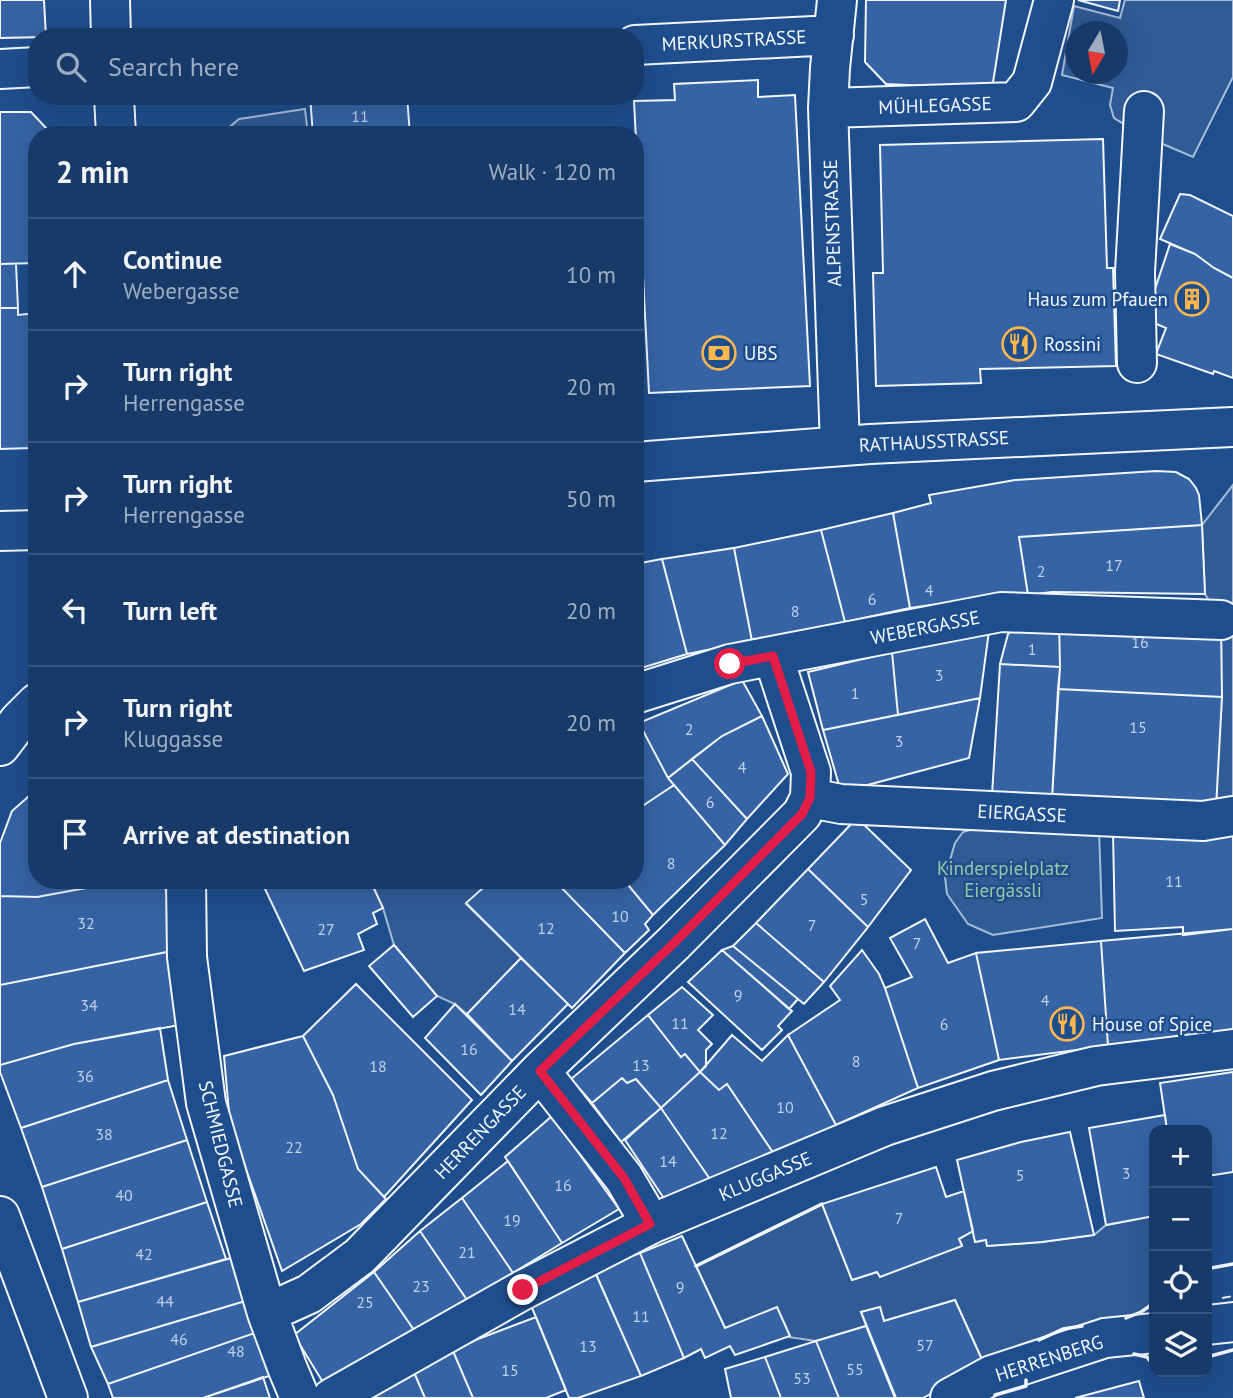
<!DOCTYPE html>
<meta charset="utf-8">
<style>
body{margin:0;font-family:"PT Sans",sans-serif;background:#244571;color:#f1f3f6}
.controls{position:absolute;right:21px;bottom:21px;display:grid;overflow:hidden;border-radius:14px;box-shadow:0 7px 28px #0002}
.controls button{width:63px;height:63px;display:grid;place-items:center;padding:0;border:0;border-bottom:2px solid #36547d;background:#173a69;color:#f1f3f6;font:35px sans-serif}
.compass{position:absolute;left:1065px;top:21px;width:63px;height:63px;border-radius:50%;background:#173a69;box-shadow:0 7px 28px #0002;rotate:190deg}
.stop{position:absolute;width:21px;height:21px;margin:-16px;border:5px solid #e11d48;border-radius:50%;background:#fff}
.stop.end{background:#e11d48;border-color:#fff;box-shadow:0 2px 7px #0008}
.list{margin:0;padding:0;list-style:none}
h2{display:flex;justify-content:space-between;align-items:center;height:91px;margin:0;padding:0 28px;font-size:30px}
h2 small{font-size:23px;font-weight:400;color:#9eadc0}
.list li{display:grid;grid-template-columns:46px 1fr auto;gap:21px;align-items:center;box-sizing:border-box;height:112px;padding:0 28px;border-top:2px solid #36547d}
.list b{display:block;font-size:26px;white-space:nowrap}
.list p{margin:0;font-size:23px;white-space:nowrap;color:#9eadc0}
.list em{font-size:23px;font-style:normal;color:#9eadc0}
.icon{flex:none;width:38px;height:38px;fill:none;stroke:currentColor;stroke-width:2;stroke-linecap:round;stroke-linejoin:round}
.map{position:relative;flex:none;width:1233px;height:1398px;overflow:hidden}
.search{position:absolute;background:#173a69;box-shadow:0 7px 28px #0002;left:28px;top:28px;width:616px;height:77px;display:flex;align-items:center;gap:18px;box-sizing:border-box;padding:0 24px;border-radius:28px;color:#9eadc0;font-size:26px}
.panel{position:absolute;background:#173a69;box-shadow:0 7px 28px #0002;left:28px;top:126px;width:616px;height:763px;border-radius:28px}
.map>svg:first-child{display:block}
</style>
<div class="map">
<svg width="1233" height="1398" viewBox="0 0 1233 1398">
<rect width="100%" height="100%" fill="#1f4e8c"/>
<path fill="#305b95" stroke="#a8bbd7" stroke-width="2" fill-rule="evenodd" d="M1125,0H1233V77L1193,157L1142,135L1114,118L1110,105L1113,88L1062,75L1074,6L1120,18ZM1076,32H1118V74H1076Z
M305,109L308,135H220L239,119Z
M1233,485V809L1216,808L1221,620L1205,594L1202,525Z
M981,827L1099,829L1102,918L993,935L968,924L947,894L945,877L955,843L963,832Z
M370,880H492L466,904L521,958L467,1014L455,1004L437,996L394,945L383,908Z
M822,1204L852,1280L962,1245L959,1239L973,1231L986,1240L987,1246L1042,1242L1094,1235L1106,1225L1154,1216V1303L1141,1312L1114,1322L1063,1329L1000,1360L984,1364L955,1300L884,1321L880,1307L861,1312L866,1326L816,1341L725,1328L696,1266Z"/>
<path fill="#3563a3" stroke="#f2f6ff" stroke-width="2" d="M0,0H44L46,37L0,38Z
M866,0H1006L992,89L886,84L865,62Z
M1078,0H1120L1118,11Z
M758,80V97L795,95L810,386L649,393L634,101L675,100L674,84Z
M310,96H407L410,135H313Z
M0,112H31L48,130L49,135H37V263L0,264Z
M1103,139L1107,268H1113L1116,366L980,369L981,383L876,386L873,273H883L880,145Z
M1180,194L1190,195L1233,216V278L1214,268L1195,254L1160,239Z
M1170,244L1195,254L1214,268L1233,278V378L1214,371L1213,374L1156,354L1166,328L1145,319Z
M0,264H16L18,308H0Z
M0,308H18V315L37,313V442L31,448L0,449Z
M1156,471L1176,472L1189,479L1196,488L1199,495L1202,525L1019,537L1028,595L959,601L910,608L893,513L931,503L929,495L1015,480Z
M893,513L910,608L845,622L821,530Z
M1202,525L1205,594L1052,592L1028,595L1019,537Z
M821,530L845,622L752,641L734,548Z
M734,548L752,641L687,654L662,559Z
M662,559L687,654L635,670V564Z
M1221,620L1222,697L1058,689L1060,667L1059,622Z
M1019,622H1059L1060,667L1000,664L1008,634Z
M989,631L980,698L898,715L892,652Z
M892,652L898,715L823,730L808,672Z
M1000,664L1060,667L1052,799L992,795Z
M742,680L762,716L722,736L668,778L639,723Z
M1058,689L1222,697L1216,808L1052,799Z
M980,698L969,758L841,792L823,730Z
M762,716L788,774L747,819L692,759L722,736Z
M639,723L668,778L674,785L635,811V724Z
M692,759L747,819L725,845L668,778Z
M674,785L725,845L653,915L624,880H635V811Z
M37,789V880H130L37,897L0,896V843L12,811Z
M857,818L911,870L868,927L808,869Z
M1233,830V929L1183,935V927L1115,931L1113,833Z
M808,869L868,927L824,982L756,923Z
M130,880H164L177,950L0,985V896L37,897Z
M284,880H370L383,908L373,913L377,924L358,934L364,950L304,971L265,889Z
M492,880H554L625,953L572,1008L466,903Z
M554,880H624L653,915L645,924L649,930L625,953Z
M925,919L948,963L976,953L999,1060L918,1088L885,988L912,977L890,938Z
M756,923L824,982L804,1004L733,946Z
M1233,929V1031L1191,1035L1108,1046L1101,941Z
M1101,941L1108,1046L999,1060L976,953Z
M394,945L437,996L413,1017L369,966Z
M733,946L798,999L789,1009L722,950Z
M177,950L180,1025L74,1044L0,1065V985Z
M722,950L792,1011L778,1026L782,1030L762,1050L688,982Z
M862,950L879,974L885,988L918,1088L836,1125L788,1035L840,1000L830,986Z
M521,958L568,1004L512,1061L467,1014Z
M356,984L472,1100L384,1197L358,1169L333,1095L303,1036Z
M682,987L713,1015L698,1030L712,1044L706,1050V1066L700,1072L685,1054L681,1057L648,1015Z
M455,1004L512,1061L481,1095L425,1038Z
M648,1015L681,1057L685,1054L700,1072L661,1108L636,1079L627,1083L622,1078L592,1103L571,1079Z
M160,1028L168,1080L21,1128L0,1072V1065L74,1044Z
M732,1035L762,1061L788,1035L836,1125L776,1157L727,1084L719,1090L700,1072Z
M303,1036L333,1095L358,1169L386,1199L361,1224L282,1271L230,1124L224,1056Z
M700,1072L719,1090L727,1084L776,1157L712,1182L661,1108Z
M1233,1072V1172L1207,1176V1130H1167L1160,1083Z
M622,1078L627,1083L636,1079L661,1108L621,1142L592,1103Z
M168,1080L187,1140L42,1187L21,1128Z
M661,1108L712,1182L667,1203L625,1140Z
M1165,1115L1167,1130H1154V1216L1106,1225L1089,1128Z
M552,1116L619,1209L562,1243L505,1157Z
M1070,1132L1094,1235L1042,1242L987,1246L986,1240L975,1242L957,1160L1021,1142Z
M187,1140L207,1202L62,1249L42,1187Z
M508,1161L562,1243L513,1273L462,1198Z
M936,1167L946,1197L964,1191L973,1231L959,1239L962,1246L880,1277L877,1272L852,1280L822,1204Z
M462,1198L513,1273L467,1300L420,1231Z
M207,1202L226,1259L78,1302L62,1249Z
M420,1231L467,1300L416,1333L374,1272Z
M682,1236L725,1328L777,1307L790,1336L735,1355L730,1346L705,1358L701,1349L684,1358L640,1253Z
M640,1253L684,1358L641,1376L594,1270Z
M238,1256L252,1299L91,1347L78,1302Z
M374,1272L416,1333L324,1384L294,1335Z
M596,1274L641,1376L578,1398H569L530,1303Z
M252,1299L263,1330L108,1384L91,1347Z
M955,1300L984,1364L923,1398H896L861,1312L880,1307L884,1321Z
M536,1317L566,1390L546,1398H473L453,1351L478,1339Z
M866,1326L895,1398H839L816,1341Z
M263,1330L278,1373L203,1398H113L108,1384Z
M816,1341L839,1398H781L765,1357Z
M450,1344L473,1398H425L413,1370Z
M765,1357L781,1398H731L725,1369Z
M413,1370L425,1398H363Z
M263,1377L270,1398H203Z
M1139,1381L1144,1398H1075Z"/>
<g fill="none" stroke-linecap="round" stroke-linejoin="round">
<defs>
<path id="minor" d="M837,0L830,68L828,108L840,446
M635,45L834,35
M0,69L37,67
M828,108L1016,102L1032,82L1054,0
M1137,363L1135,272L1144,111
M635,462L870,444L1233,427
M635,694L730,664L1001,612L1221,620
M810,798L841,804L1203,821L1233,816
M186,880L187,957L206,1103L267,1313L287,1367L300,1398
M540,1071L624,1178L651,1224
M0,1216L68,1398
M267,1313L309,1294L360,1256L540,1071L674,943L802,814L810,798L811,772L773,656
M1207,1325L1233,1322
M332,1398L523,1290L651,1224L885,1126L993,1091L1096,1066L1233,1049
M950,1398L992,1375L1105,1338L1154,1333"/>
<path id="major" d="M110,0L111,37
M114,96L116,135
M0,531L37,530
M0,746L19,721L37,703"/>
</defs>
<use href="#minor" stroke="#f2f6ff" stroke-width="42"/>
<use href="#major" stroke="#f2f6ff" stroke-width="42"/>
<use href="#minor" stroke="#1f4e8c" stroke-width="38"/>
<use href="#major" stroke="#1f4e8c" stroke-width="38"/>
<path stroke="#f2f6ff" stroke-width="2" stroke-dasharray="9 3.5" stroke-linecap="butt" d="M1222,1298L1233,1296"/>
<path stroke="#f2f6ff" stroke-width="3.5" d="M696,1266L822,1204
M1207,1270L1211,1268L1233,1264
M1126,1318L1141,1312L1154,1303
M1039,1340L1063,1329L1082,1326
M1134,1354L1147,1357L1154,1366
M1207,1357L1233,1350
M995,1395L1026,1386V1380"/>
</g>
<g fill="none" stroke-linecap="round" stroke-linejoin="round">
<path stroke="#e11d48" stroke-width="9" d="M523,1290L650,1224L624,1178L540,1071L674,943L802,814L810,798L811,772L773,656L730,664"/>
</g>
<defs>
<symbol id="building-ring" viewBox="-11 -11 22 22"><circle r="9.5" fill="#1f4e8c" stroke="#ffb74d" stroke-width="1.5"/><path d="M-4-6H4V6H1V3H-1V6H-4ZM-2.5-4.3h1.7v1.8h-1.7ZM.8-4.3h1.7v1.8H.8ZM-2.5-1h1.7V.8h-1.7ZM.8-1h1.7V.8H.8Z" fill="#ffb74d"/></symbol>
<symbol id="restaurant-ring" viewBox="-11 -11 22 22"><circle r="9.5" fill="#1f4e8c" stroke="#ffb74d" stroke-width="1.5"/><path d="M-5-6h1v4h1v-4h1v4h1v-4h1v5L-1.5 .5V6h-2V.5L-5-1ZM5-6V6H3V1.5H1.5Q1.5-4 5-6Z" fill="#ffb74d"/></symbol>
<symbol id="bank-ring" viewBox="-11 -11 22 22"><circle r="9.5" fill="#1f4e8c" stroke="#ffb74d" stroke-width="1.5"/><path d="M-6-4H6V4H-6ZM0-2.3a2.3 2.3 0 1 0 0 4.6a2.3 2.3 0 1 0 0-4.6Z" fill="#ffb74d"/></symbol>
</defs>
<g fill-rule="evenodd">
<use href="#building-ring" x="1173" y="280" width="38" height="38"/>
<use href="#restaurant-ring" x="1000" y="325" width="38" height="38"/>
<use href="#bank-ring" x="700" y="334" width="38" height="38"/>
<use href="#restaurant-ring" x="1048" y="1005" width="38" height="38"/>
</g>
<g text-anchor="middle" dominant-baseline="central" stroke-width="5" stroke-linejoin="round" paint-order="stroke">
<g font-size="16" fill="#c3d1e8">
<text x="360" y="116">11</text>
<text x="1114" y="565">17</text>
<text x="1041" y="571">2</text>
<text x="929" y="590">4</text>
<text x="872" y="599">6</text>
<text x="795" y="611">8</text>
<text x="1140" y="642">16</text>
<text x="1032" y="649">1</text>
<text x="939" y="675">3</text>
<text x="855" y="693">1</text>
<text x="1138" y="727">15</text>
<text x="689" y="729">2</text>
<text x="899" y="741">3</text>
<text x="742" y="767">4</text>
<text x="710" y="802">6</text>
<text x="671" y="863">8</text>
<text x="1174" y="881">11</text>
<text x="864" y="899">5</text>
<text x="620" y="916">10</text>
<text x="86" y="923">32</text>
<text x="812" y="925">7</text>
<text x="546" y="928">12</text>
<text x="326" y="929">27</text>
<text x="917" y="943">7</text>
<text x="738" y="995">9</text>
<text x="1045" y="1000">4</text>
<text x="89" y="1005">34</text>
<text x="517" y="1009">14</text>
<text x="680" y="1023">11</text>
<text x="944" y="1024">6</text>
<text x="469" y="1049">16</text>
<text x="856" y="1061">8</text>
<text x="641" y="1065">13</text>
<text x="378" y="1066">18</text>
<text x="85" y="1076">36</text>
<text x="785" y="1107">10</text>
<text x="719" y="1133">12</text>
<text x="104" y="1134">38</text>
<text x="294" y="1147">22</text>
<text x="668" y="1161">14</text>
<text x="1126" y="1173">3</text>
<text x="1020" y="1175">5</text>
<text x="563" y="1185">16</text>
<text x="124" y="1195">40</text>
<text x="899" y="1218">7</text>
<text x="512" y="1220">19</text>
<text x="467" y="1252">21</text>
<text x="144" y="1254">42</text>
<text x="421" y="1286">23</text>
<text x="680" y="1287">9</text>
<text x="165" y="1301">44</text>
<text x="365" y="1302">25</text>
<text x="641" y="1316">11</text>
<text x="179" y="1339">46</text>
<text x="925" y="1345">57</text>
<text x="588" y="1346">13</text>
<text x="236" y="1351">48</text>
<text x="855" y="1369">55</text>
<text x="510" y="1370">15</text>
<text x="802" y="1378">53</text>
</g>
<g font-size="19" fill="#f2f6ff" stroke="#1f4e8c">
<text transform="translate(734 40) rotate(-3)">MERKURSTRASSE</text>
<text transform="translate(935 105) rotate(-2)">MÜHLEGASSE</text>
<text transform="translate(832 223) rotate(-92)">ALPENSTRASSE</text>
<text transform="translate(934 441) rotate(-3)">RATHAUSSTRASSE</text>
<text transform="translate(925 627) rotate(-11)">WEBERGASSE</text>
<text transform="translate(1022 813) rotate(3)">EIERGASSE</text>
<text transform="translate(480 1132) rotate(-46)">HERRENGASSE</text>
<text transform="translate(221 1144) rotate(76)">SCHMIEDGASSE</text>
<text transform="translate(765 1176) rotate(-23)">KLUGGASSE</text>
<text transform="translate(1049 1358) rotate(-18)">HERRENBERG</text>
</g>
<g font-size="19" fill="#f2f6ff" stroke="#1f4e8c" text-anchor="start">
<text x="1168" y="299" text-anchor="end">Haus zum Pfauen</text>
<text x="1044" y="344">Rossini</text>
<text x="744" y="353">UBS</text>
<text x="1092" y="1024">House of Spice</text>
</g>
<g font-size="19" fill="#97c8a6" stroke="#1f4e8c">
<text x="1003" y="868">Kinderspielplatz<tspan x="1003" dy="22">Eiergässli</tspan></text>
</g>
</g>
</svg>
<div class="controls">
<button>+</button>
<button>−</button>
<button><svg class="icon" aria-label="locate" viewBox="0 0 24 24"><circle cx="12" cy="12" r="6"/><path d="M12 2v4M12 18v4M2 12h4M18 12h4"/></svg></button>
<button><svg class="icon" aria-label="layers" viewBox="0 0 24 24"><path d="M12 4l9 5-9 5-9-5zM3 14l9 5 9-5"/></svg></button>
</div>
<svg class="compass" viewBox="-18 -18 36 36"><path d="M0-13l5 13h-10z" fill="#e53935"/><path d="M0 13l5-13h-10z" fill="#9eadc0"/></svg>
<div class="stop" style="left:730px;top:664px"></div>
<div class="stop end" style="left:523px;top:1290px"></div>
<div class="search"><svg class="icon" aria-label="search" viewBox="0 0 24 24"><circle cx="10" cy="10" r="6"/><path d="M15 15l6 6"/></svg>Search here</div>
<section class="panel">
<h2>2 min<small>Walk · 120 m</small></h2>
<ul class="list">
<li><svg class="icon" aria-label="ahead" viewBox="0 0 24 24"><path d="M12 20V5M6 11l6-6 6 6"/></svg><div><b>Continue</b><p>Webergasse</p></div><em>10 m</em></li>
<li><svg class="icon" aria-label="right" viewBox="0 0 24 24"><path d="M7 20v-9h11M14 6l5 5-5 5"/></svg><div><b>Turn right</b><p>Herrengasse</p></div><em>20 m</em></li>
<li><svg class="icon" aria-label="right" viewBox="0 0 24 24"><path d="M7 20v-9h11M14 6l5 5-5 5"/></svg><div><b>Turn right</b><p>Herrengasse</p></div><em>50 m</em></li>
<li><svg class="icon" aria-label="left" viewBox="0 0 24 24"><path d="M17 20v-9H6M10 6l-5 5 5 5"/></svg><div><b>Turn left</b></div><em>20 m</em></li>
<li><svg class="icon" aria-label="right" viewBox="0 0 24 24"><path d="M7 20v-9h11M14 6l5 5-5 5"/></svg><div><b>Turn right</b><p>Kluggasse</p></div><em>20 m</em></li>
<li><svg class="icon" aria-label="arrive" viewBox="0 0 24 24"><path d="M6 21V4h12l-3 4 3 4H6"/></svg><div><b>Arrive at destination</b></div></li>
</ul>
</section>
</div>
